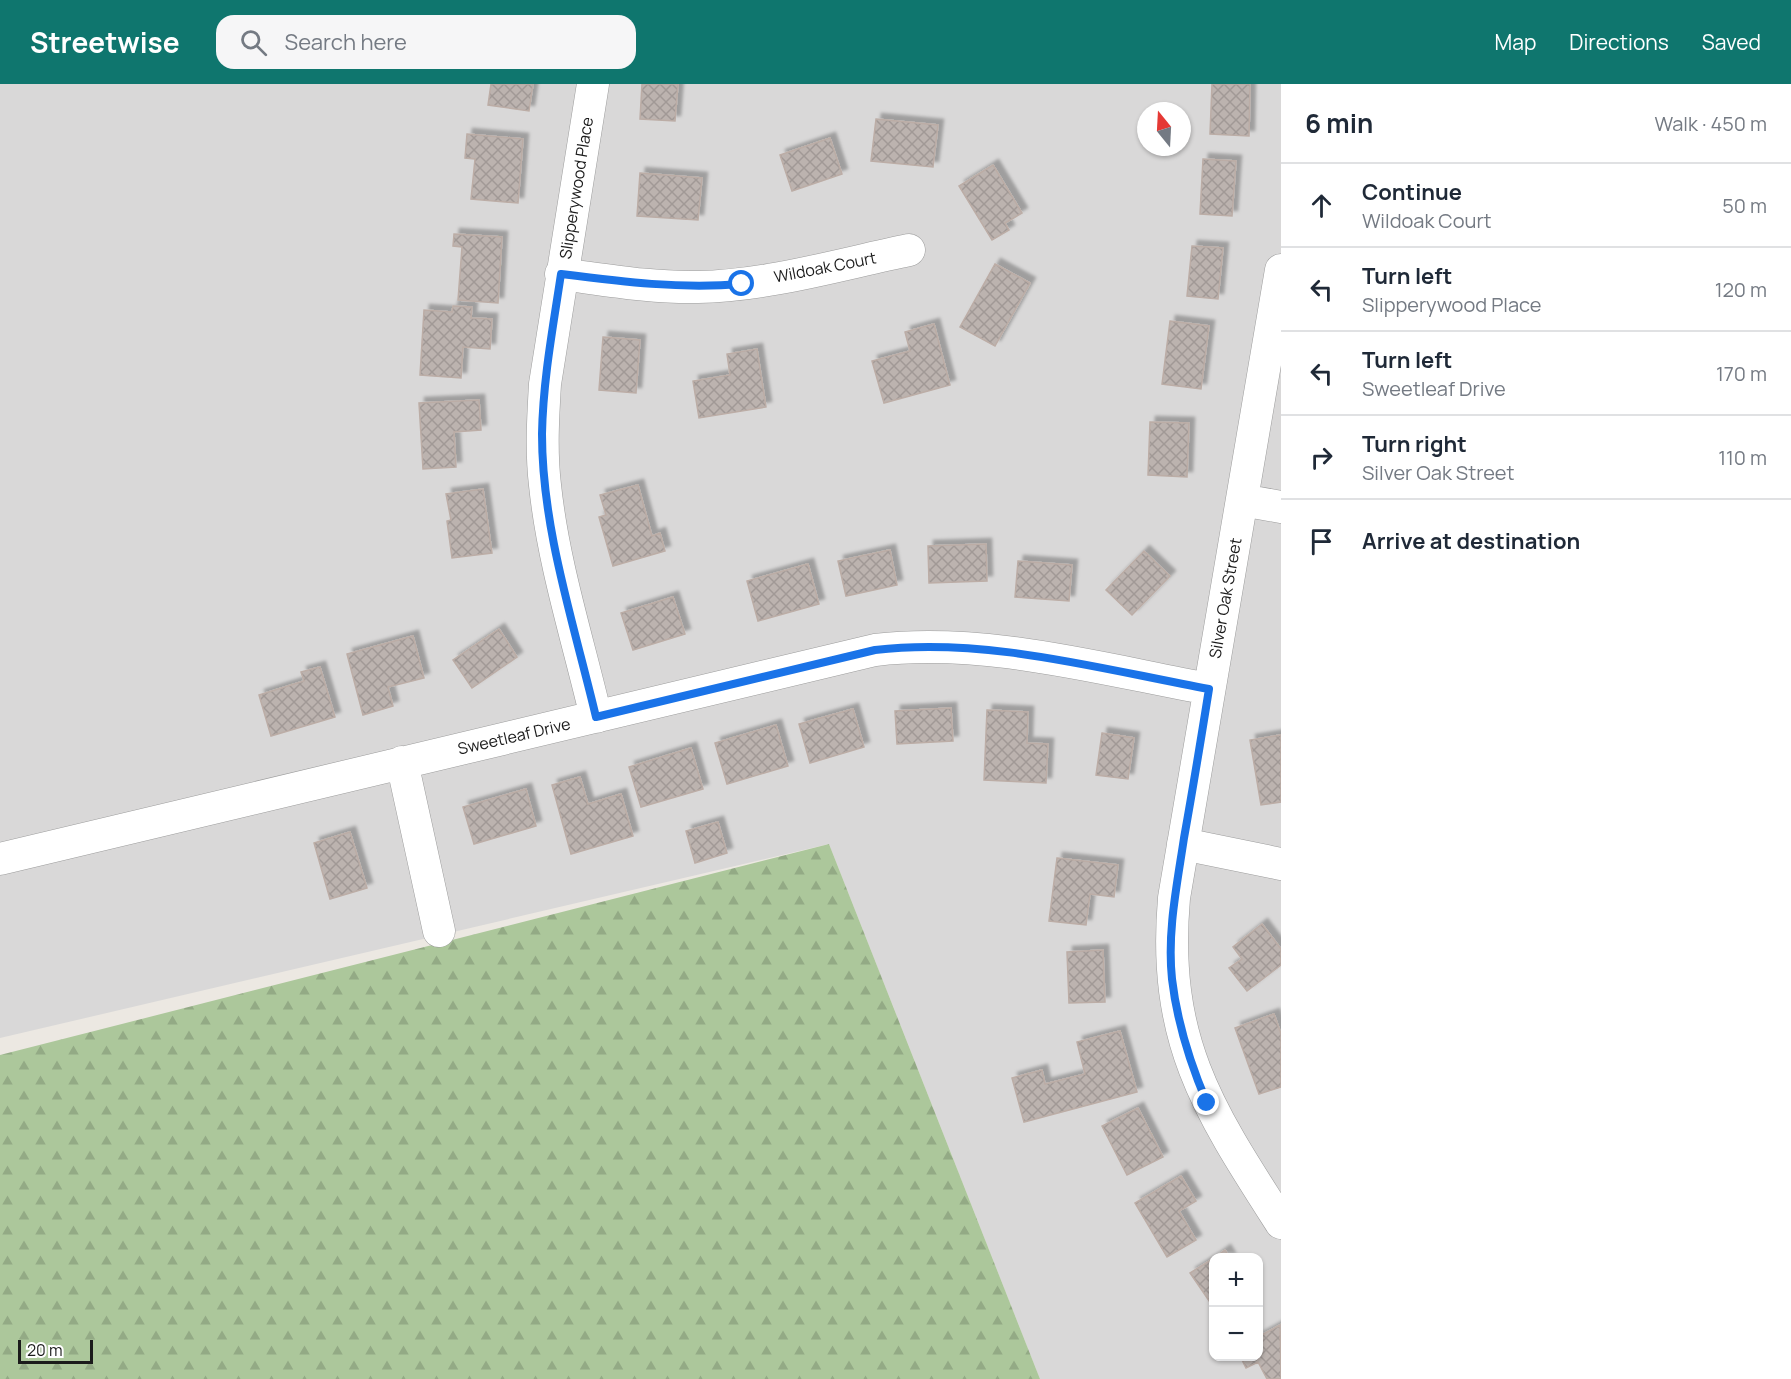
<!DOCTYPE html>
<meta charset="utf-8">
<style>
body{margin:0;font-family:Manrope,sans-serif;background:#f6f6f7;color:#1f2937}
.controls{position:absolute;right:18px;bottom:18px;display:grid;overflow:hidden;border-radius:12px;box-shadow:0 2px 4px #0004}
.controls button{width:54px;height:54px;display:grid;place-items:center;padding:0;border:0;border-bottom:2px solid #e0e1e3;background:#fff;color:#1f2937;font:30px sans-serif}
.compass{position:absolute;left:1137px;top:18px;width:54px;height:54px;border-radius:50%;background:#fff;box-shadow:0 2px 4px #0004;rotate:342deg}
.scale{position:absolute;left:18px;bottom:15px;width:75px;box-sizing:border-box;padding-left:6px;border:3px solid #1b1b1b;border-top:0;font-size:16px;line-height:21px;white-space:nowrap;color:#1b1b1b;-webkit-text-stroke:4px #fff;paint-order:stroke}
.stop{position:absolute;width:18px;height:18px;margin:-14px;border:4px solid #1a73e8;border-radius:50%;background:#fff}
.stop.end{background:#1a73e8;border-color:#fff;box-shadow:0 2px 6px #0008}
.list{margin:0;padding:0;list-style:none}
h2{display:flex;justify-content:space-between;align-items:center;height:78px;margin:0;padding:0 24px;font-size:26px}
h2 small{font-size:20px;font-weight:400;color:#747a83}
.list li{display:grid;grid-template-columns:39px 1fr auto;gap:18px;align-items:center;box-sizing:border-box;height:84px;padding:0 24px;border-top:2px solid #e0e1e3}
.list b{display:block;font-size:22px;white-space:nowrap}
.list p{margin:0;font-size:20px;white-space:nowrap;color:#747a83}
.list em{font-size:20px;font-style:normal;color:#747a83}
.icon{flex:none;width:33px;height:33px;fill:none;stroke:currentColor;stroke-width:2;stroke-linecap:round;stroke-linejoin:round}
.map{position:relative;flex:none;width:1281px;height:1295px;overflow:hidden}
header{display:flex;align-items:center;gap:36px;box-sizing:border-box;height:84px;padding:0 30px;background:#0f766e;color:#fff}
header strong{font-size:28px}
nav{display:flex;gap:33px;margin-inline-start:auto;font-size:21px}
.search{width:420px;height:54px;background:#f6f6f7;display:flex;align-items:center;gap:15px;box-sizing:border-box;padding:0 21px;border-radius:18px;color:#747a83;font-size:22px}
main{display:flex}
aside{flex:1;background:#fff}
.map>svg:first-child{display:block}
</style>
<header>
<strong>Streetwise</strong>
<div class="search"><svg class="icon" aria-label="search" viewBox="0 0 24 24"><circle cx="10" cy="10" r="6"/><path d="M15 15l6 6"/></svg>Search here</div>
<nav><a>Map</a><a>Directions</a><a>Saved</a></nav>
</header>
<main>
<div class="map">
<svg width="1281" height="1295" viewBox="0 0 1281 1295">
<defs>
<pattern id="forest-firs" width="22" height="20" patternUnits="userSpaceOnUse" patternTransform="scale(1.5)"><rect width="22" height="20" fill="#acc79b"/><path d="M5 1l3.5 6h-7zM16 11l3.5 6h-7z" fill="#93aa85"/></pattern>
<pattern id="building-cross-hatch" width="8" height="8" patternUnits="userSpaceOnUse" patternTransform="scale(1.5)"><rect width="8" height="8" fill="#bcb3af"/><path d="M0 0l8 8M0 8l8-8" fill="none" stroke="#a19996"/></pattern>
<filter id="shadow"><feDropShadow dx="5.5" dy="-5.5" stdDeviation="1.5" flood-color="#0004"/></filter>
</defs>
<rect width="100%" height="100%" fill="#ece8e2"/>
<path fill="#d9d8d8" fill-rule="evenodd" d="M0,0H1281V1295H1040L829,760L0,954ZM1146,27H1182V63H1146ZM1214,1174H1258V1272H1214Z"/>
<path fill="url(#forest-firs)" d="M829,760L1040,1295H0V971Z"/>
<path fill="url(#building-cross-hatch)" stroke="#bcada6" stroke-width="1.5" filter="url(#shadow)" d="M491,0H533L529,27L488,21Z
M642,0H678L675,37L640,35Z
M1212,0H1250L1249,52L1210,50Z
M876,35L938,41L933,83L871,77Z
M467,50L523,55L518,119L471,115L475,75L465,74Z
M830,54L842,90L792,107L780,71Z
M1203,75L1236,77L1232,132L1200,130Z
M993,81L1022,129L1005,139L1009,146L992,156L959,102Z
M640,89L702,94L698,136L637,132Z
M454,150L502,153L498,219L458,216L462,163L453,162Z
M1192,162L1223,164L1218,215L1187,212Z
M995,180L1030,199L995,262L960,243Z
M453,222L472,223L471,234L492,235L490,265L463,263L461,294L420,291L424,226L452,228Z
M1170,237L1209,242L1201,305L1162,300Z
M934,240L950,301L884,319L872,277L910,267L905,248Z
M603,253L640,256L636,309L599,306Z
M757,265L766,323L699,334L693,297L730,291L727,270Z
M479,316L481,346L454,348L456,383L423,385L419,319Z
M1150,338L1189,339L1187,393L1148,391Z
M638,401L652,452L660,449L665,467L613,482L599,433L606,431L600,411Z
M483,405L492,469L452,474L447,437L451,436L446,410Z
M986,460L987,497L929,499L928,462Z
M890,466L897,501L846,512L838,477Z
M1144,467L1170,492L1132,531L1106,506Z
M1018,477L1072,481L1069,517L1015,513Z
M808,480L819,520L758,537L747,497Z
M673,513L685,550L633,566L621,529Z
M499,545L517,573L472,604L453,576Z
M413,552L424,594L388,603L393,622L363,631L347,570Z
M320,583L335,633L271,652L259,611L304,597L301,588Z
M951,624L953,657L897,660L895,627Z
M853,625L864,663L810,679L799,640Z
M987,626L1028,628L1027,659L1048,660L1046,699L984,696Z
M776,641L788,682L727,700L715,659Z
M1102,649L1134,654L1128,695L1096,691Z
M1281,651V718L1261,721L1250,656Z
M691,664L703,705L641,723L629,683Z
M580,693L588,720L621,710L633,752L571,770L552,701Z
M526,705L536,742L474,760L463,723Z
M718,738L727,769L695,779L686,747Z
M350,748L367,804L330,815L314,759Z
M1057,774L1118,781L1114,813L1090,810L1086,841L1049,837Z
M1262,840L1281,865V881L1247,907L1229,884L1242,875L1233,863Z
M1103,866L1105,918L1069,919L1067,868Z
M1274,930L1281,950V1003L1259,1010L1235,944Z
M1120,947L1137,1008L1024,1038L1012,994L1042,986L1045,1000L1085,990L1077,958Z
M1138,1024L1163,1073L1127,1091L1102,1042Z
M1181,1092L1196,1117L1179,1127L1196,1156L1167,1173L1135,1119Z
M1225,1166L1230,1174H1214Z
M1214,1174V1224L1190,1189Z
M1280,1241L1281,1295H1267L1258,1278L1246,1284L1240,1272H1258V1253Z"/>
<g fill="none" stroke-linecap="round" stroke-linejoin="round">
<defs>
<path id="minor" d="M593,0L545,300C543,334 541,367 545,401C553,479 578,556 596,633
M1281,186L1174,814C1162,956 1207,1024 1281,1139
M561,190C607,196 652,204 698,203C767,202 841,180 909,166
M1242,416L1281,423
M402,678L439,847
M1183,760L1281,780
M0,775L875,566C986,553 1100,585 1209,605"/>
</defs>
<use href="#minor" stroke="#9c9c9c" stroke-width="33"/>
<use href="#minor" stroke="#fff" stroke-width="32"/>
</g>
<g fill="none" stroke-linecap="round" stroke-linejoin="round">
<path stroke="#1a73e8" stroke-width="8" d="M742,200C679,205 624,198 561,190C553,243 543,296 542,350C542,445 574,540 596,633L875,566C987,553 1100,585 1209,605C1201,655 1193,704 1184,754C1177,801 1167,848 1172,895C1177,938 1190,979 1207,1019"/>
</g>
<g text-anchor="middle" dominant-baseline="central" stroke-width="4.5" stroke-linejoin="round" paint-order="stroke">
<g font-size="16" fill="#1b1b1b" stroke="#fff">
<text transform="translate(576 104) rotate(-81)">Slipperywood Place</text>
<text transform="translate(825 183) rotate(-11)">Wildoak Court</text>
<text transform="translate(1225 514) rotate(-80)">Silver Oak Street</text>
<text transform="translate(514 652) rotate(-13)">Sweetleaf Drive</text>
</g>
</g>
</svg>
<div class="controls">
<button>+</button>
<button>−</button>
</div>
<svg class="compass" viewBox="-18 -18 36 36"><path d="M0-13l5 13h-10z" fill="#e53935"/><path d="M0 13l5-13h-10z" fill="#747a83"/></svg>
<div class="scale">20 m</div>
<div class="stop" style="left:742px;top:200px"></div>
<div class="stop end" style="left:1207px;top:1019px"></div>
</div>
<aside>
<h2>6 min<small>Walk · 450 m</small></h2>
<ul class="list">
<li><svg class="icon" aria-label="ahead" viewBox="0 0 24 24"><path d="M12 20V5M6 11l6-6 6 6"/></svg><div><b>Continue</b><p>Wildoak Court</p></div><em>50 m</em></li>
<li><svg class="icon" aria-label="left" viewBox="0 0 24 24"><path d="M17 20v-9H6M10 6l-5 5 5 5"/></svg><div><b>Turn left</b><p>Slipperywood Place</p></div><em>120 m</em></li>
<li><svg class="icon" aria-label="left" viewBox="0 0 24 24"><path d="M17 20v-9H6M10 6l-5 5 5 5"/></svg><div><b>Turn left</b><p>Sweetleaf Drive</p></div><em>170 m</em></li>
<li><svg class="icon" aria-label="right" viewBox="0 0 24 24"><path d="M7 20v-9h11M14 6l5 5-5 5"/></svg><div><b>Turn right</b><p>Silver Oak Street</p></div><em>110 m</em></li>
<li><svg class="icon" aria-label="arrive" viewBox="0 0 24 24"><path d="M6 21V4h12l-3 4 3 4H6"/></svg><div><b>Arrive at destination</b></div></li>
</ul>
</aside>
</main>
